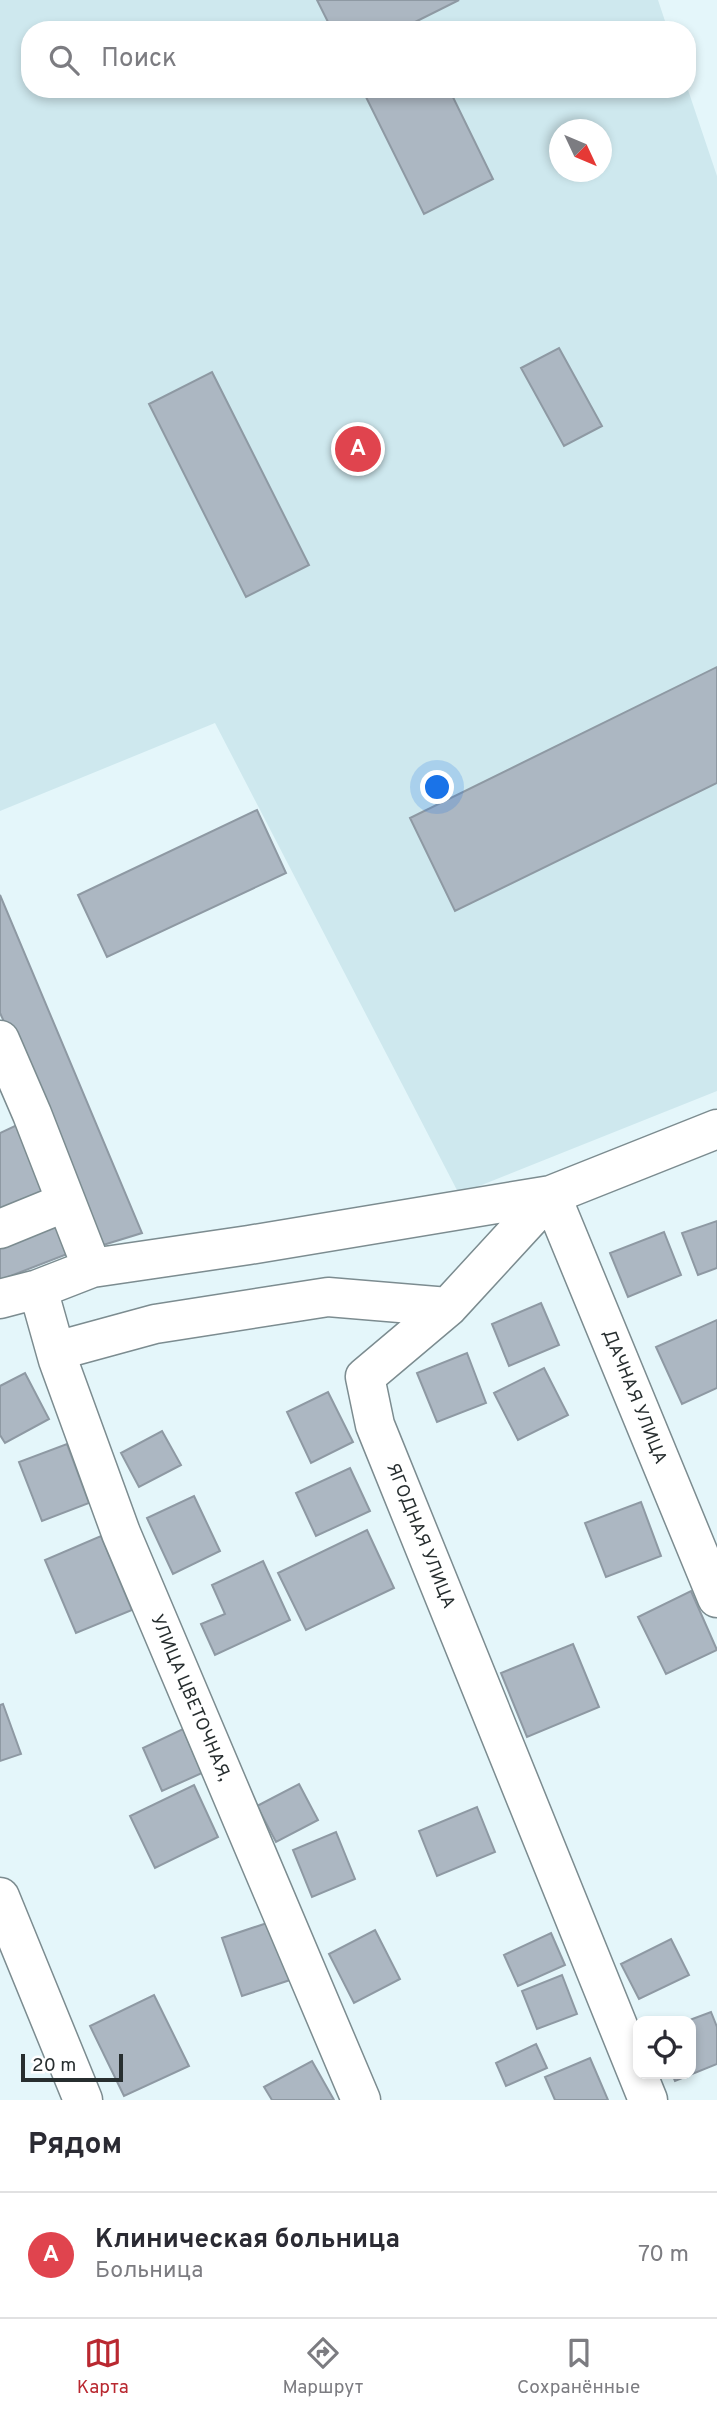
<!DOCTYPE html>
<html lang="ru">
<meta charset="utf-8">
<style>
body{margin:0;font-family:Overpass,sans-serif;background:#f7f7f7;color:#2b2b33}
.controls{position:absolute;right:21px;bottom:21px;display:grid;overflow:hidden;border-radius:14px;box-shadow:0 4px 10px #0003}
.controls button{width:63px;height:63px;display:grid;place-items:center;padding:0;border:0;border-bottom:2px solid #e1e1e2;background:#fff;color:#2b2b33;font:35px sans-serif}
.compass{position:absolute;left:549px;top:119px;width:63px;height:63px;border-radius:50%;background:#fff;box-shadow:0 4px 10px #0003;rotate:134deg}
.scale{position:absolute;left:21px;bottom:18px;width:102px;box-sizing:border-box;padding-left:7px;border:4px solid #272e2f;border-top:0;font-size:19px;line-height:24px;white-space:nowrap;color:#272e2f;-webkit-text-stroke:5px #fff;paint-order:stroke}
.you{position:absolute;left:438px;top:788px;width:24px;height:24px;margin:-18px;border:5px solid #fff;border-radius:50%;background:#1a73e8;box-shadow:0 0 0 10px #1a73e833}
.badge{display:grid;place-items:center;width:46px;height:46px;border-radius:50%;background:#b92830;color:#fff;font-size:23px;font-weight:700}
.pin{position:absolute;translate:-50% -50%;border:4px solid #fff;box-shadow:0 2px 7px #0006}
.list{margin:0;padding:0;list-style:none}
h2{display:flex;justify-content:space-between;align-items:center;height:91px;margin:0;padding:0 28px;font-size:30px}
h2 small{font-size:23px;font-weight:400;color:#7c7c81}
.list li{display:grid;grid-template-columns:46px 1fr auto;gap:21px;align-items:center;box-sizing:border-box;height:126px;padding:0 28px;border-top:2px solid #e1e1e2}
.list b{display:block;font-size:26px;white-space:nowrap}
.list p{margin:0;font-size:23px;white-space:nowrap;color:#7c7c81}
.list em{font-size:23px;font-style:normal;color:#7c7c81}
.icon{flex:none;width:38px;height:38px;fill:none;stroke:currentColor;stroke-width:2;stroke-linecap:round;stroke-linejoin:round}
.map{position:relative;flex:none;width:717px;height:2100px;overflow:hidden}
.search{position:absolute;background:#fff;box-shadow:0 4px 10px #0003;left:21px;right:21px;top:21px;height:77px;display:flex;align-items:center;gap:18px;box-sizing:border-box;padding:0 24px;border-radius:28px;color:#7c7c81;font-size:26px}
.sheet{height:217px;background:#fff}
nav{display:flex;justify-content:space-around;align-items:center;box-sizing:border-box;height:98px;border-top:2px solid #e1e1e2;background:#fff;font-size:19px;color:#7c7c81}
nav a{display:grid;justify-items:center;gap:4px}
nav .on{color:#b92830}
.map>svg:first-child{display:block}
</style>
<div class="map">
<svg width="717" height="2100" viewBox="0 0 717 2100">
<rect width="100%" height="100%" fill="#e4f6fa"/>
<path fill="#cee8ee" fill-rule="evenodd" d="M0,0H658L668,30H30V89H687V87L717,176V1091L459,1194L215,723L0,811ZM560,130H602V172H560Z"/>
<path fill="#acb7c2" stroke="#8e99a3" stroke-width="2" d="M317,0H459L415,22L419,30H332Z
M362,89H449L493,179L424,214Z
M559,348L602,426L564,446L521,368Z
M212,372L309,565L246,597L149,404Z
M717,667V783L455,911L410,818Z
M257,810L286,873L107,957L78,895Z
M0,895L142,1233L100,1246L80,1187L0,1013Z
M17,1125L49,1193L0,1213V1133Z
M57,1220L75,1251L0,1280V1243Z
M717,1221V1268L698,1275L682,1233Z
M664,1232L681,1275L628,1297L610,1253Z
M541,1303L559,1345L509,1366L492,1324Z
M717,1320V1388L682,1404L656,1347Z
M467,1353L486,1403L437,1422L417,1373Z
M544,1368L568,1415L518,1440L494,1393Z
M25,1373L49,1419L5,1443L0,1435V1386Z
M328,1392L353,1442L311,1463L287,1412Z
M162,1431L181,1465L139,1487L121,1453Z
M67,1444L89,1503L42,1521L19,1462Z
M350,1468L370,1511L316,1536L296,1493Z
M194,1496L220,1551L173,1574L147,1518Z
M641,1502L661,1556L606,1577L585,1523Z
M367,1530L394,1588L306,1630L278,1573Z
M101,1536L132,1610L76,1633L45,1560Z
M263,1561L290,1620L215,1655L201,1624L225,1614L212,1585Z
M691,1591L717,1650L666,1674L638,1617Z
M573,1644L599,1707L527,1737L501,1673Z
M3,1704L21,1754L0,1761V1705Z
M183,1729L202,1773L162,1791L143,1748Z
M299,1784L318,1820L276,1842L257,1806Z
M194,1785L218,1837L155,1868L130,1816Z
M477,1807L495,1852L437,1876L419,1831Z
M336,1832L355,1879L312,1897L293,1850Z
M270,1922L290,1980L242,1996L222,1938Z
M375,1930L400,1979L354,2003L329,1954Z
M551,1933L565,1965L518,1986L504,1955Z
M671,1939L689,1975L639,1999L621,1964Z
M562,1975L577,2014L537,2029L522,1991Z
M154,1995L189,2066L124,2096L90,2026Z
M711,2012L717,2027V2064L675,2081L672,2074H691V2021H687Z
M536,2044L547,2068L506,2086L496,2063Z
M590,2058L608,2100H555L545,2077Z
M312,2061L334,2100H272L264,2087Z"/>
<g fill="none" stroke-linecap="round" stroke-linejoin="round">
<defs>
<path id="minor" d="M0,1040L32,1114L92,1268
M0,1229L66,1202
M38,1289L58,1360L121,1533L361,2100
M0,1299L38,1289L92,1268L249,1245L551,1195L717,1598
M58,1360L67,1348L155,1324L328,1297L448,1307
M0,1897L83,2100
M648,2100L375,1425L365,1377L448,1307L551,1195L717,1129"/>
</defs>
<use href="#minor" stroke="#7c8c90" stroke-width="41"/>
<use href="#minor" stroke="#fff" stroke-width="38"/>
</g>
<g text-anchor="middle" dominant-baseline="central" stroke-width="5" stroke-linejoin="round" paint-order="stroke">
<g font-size="18" fill="#272e2f" stroke="#fff">
<text transform="translate(634 1397) rotate(68)">ДАЧНАЯ УЛИЦА</text>
<text transform="translate(420 1536) rotate(68)">ЯГОДНАЯ УЛИЦА</text>
<text transform="translate(190 1698) rotate(67)">УЛИЦА ЦВЕТОЧНАЯ,</text>
</g>
</g>
</svg>
<div class="controls">
<button><svg class="icon" aria-label="locate" viewBox="0 0 24 24"><circle cx="12" cy="12" r="6"/><path d="M12 2v4M12 18v4M2 12h4M18 12h4"/></svg></button>
</div>
<svg class="compass" viewBox="-18 -18 36 36"><path d="M0-13l5 13h-10z" fill="#e53935"/><path d="M0 13l5-13h-10z" fill="#7c7c81"/></svg>
<div class="scale">20 m</div>
<div class="you"></div>
<div class="pin badge" style="left:358px;top:449px;background:#e0444e">A</div>
<div class="search"><svg class="icon" aria-label="search" viewBox="0 0 24 24"><circle cx="10" cy="10" r="6"/><path d="M15 15l6 6"/></svg>Поиск</div>
</div>
<section class="sheet">
<h2>Рядом<small></small></h2>
<ul class="list">
<li><span class="badge" style="background:#e0444e">A</span><div><b>Клиническая больница</b><p>Больница</p></div><em>70 m</em></li>
</ul>
</section>
<nav>
<a class="on"><svg class="icon" aria-label="map" viewBox="0 0 24 24"><path d="M3 6l6-2 6 2 6-2v14l-6 2-6-2-6 2zM9 4v14M15 6v14"/></svg>Карта</a>
<a><svg class="icon" aria-label="directions" viewBox="0 0 24 24"><path d="M12 3l9 9-9 9-9-9zM9 14v-3h6M13 9l2 2-2 2"/></svg>Маршрут</a>
<a><svg class="icon" aria-label="saved" viewBox="0 0 24 24"><path d="M7 4h10v16l-5-4-5 4z"/></svg>Сохранённые</a>
</nav>
